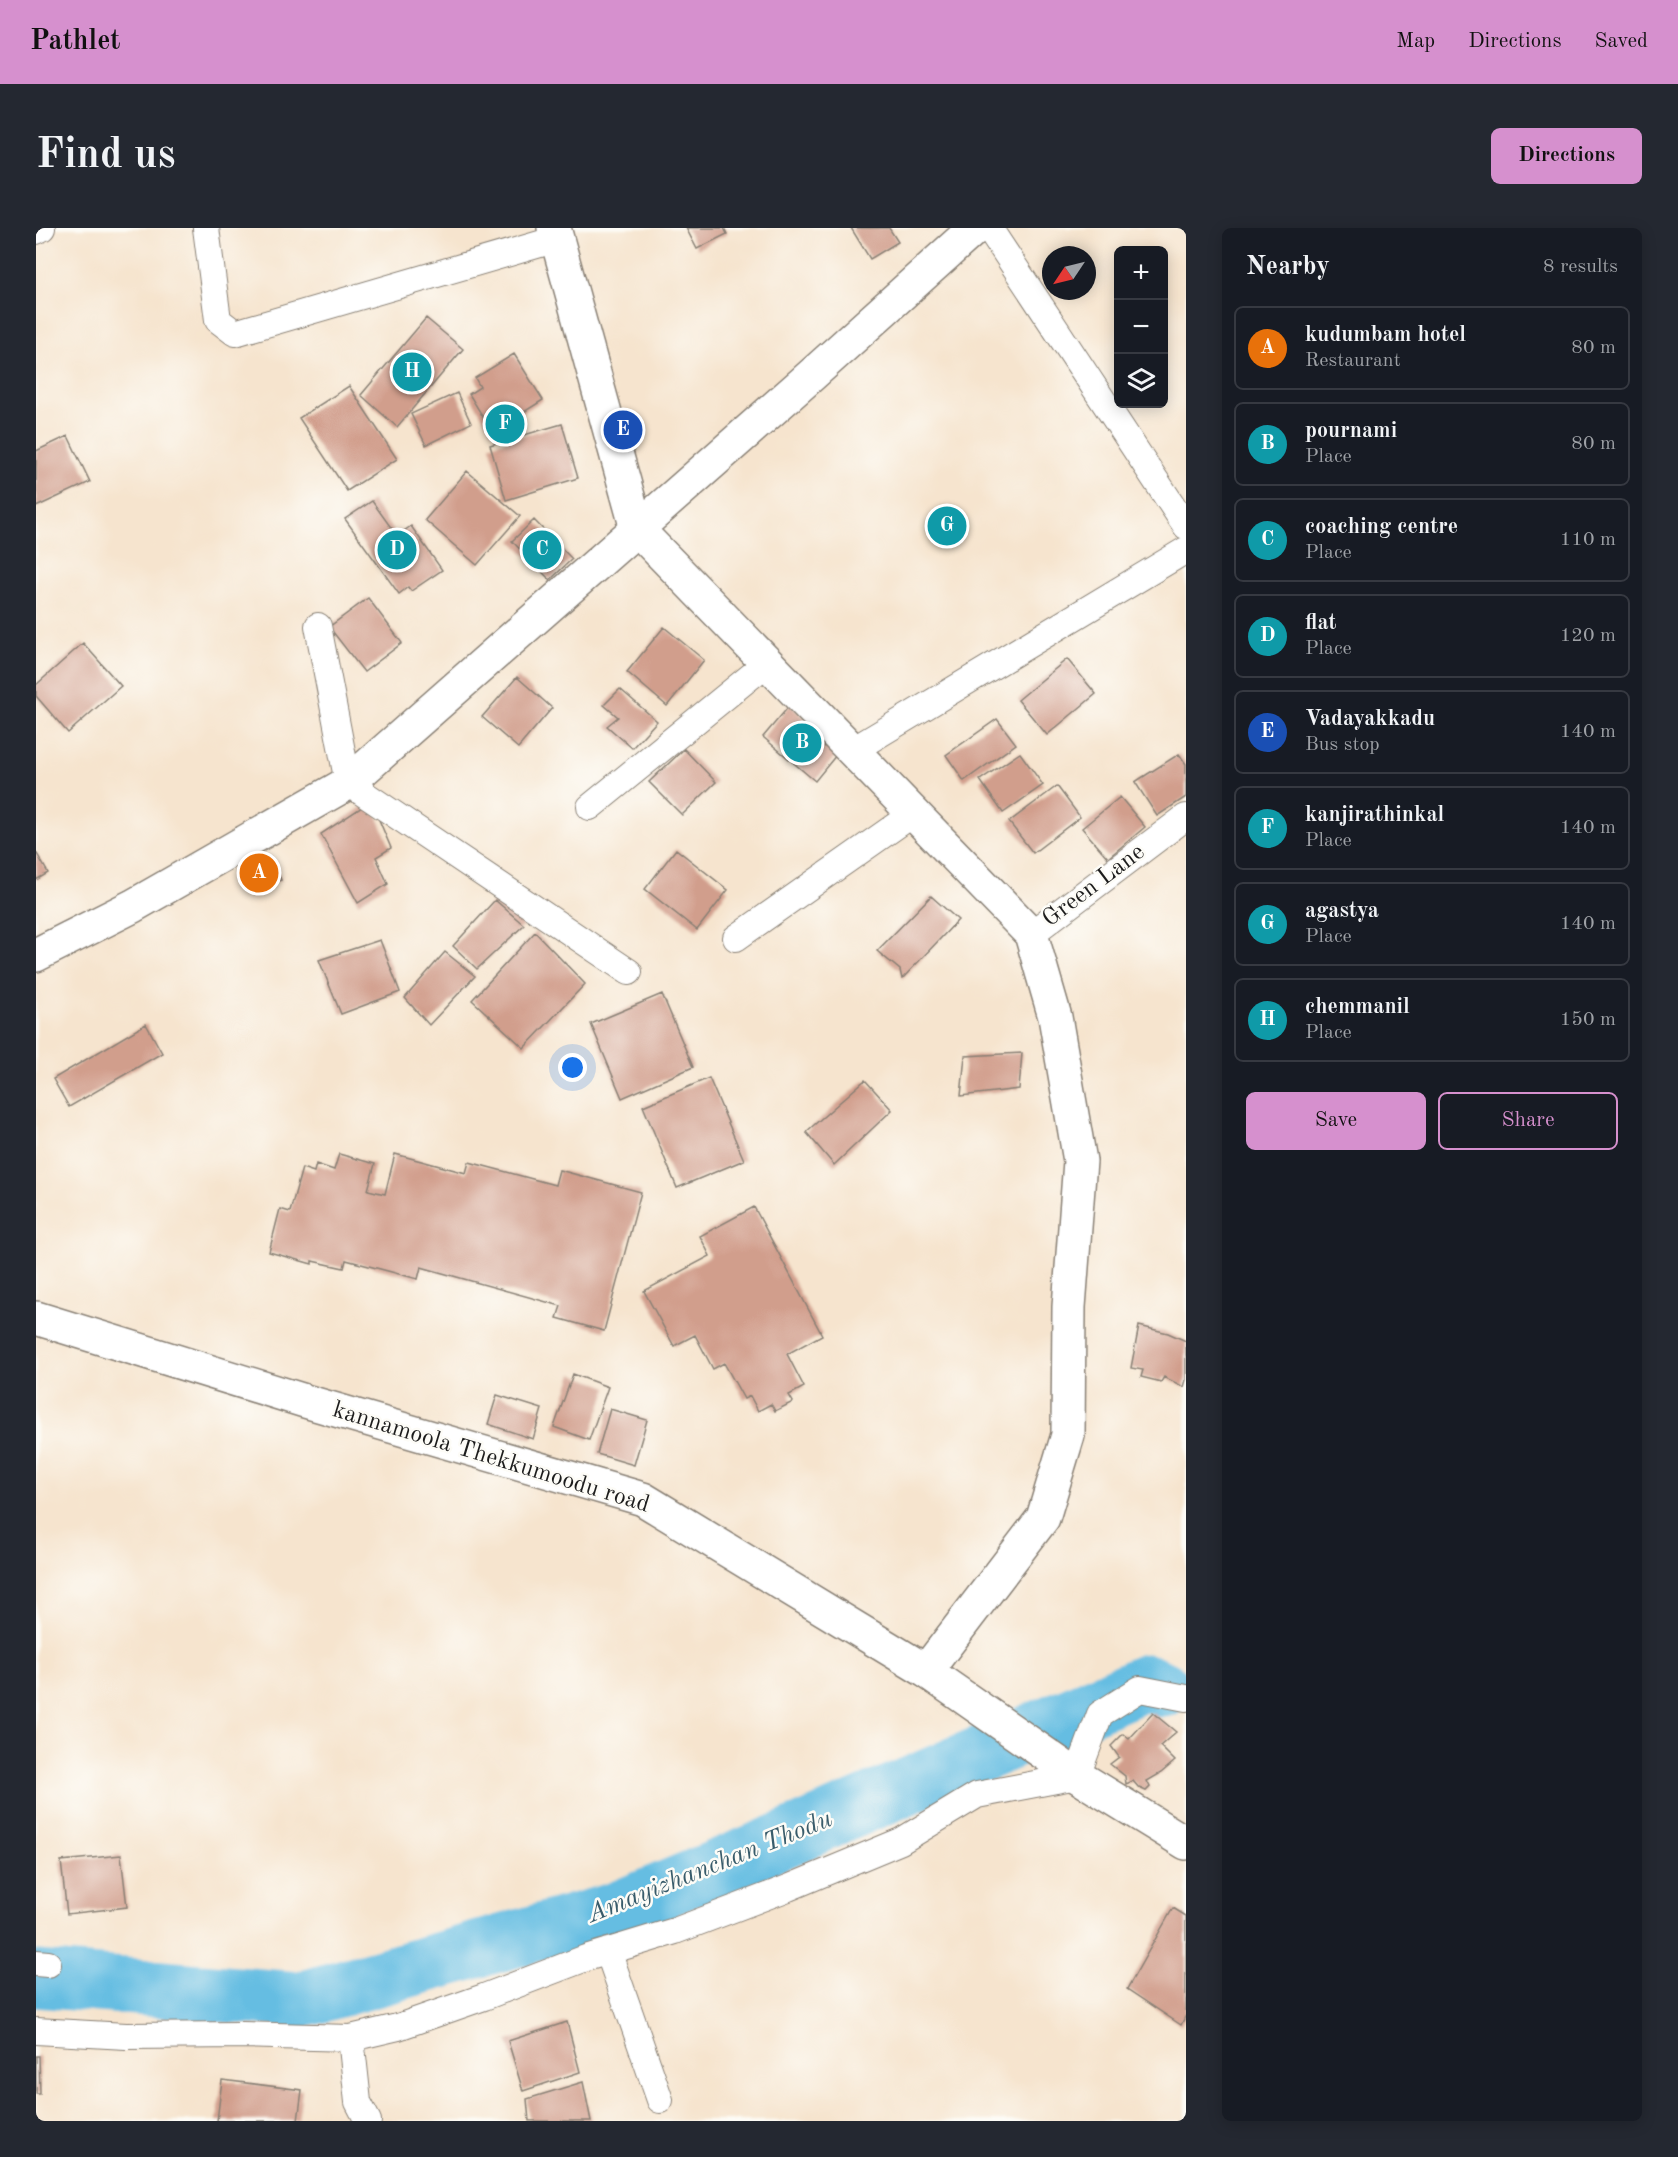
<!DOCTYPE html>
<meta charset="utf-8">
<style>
body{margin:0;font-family:"Old Standard TT",serif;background:#242831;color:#f1f3f6}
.controls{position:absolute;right:18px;top:18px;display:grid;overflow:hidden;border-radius:9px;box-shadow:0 3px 15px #0003}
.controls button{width:54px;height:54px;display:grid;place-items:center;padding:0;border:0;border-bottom:2px solid #363941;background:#171b24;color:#f1f3f6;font:30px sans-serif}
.compass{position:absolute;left:1006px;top:18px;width:54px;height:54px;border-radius:50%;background:#171b24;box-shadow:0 3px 15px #0003;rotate:235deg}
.you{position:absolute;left:537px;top:840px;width:21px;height:21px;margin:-15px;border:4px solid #fff;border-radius:50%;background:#1a73e8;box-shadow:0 0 0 9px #1a73e833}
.badge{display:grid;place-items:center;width:39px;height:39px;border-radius:50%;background:#d690ce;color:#fff;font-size:20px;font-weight:700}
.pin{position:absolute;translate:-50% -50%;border:3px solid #fff;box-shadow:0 2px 6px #0006}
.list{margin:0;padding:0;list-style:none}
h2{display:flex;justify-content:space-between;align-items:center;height:78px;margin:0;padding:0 24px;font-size:26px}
h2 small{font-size:20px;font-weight:400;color:#9ea1a6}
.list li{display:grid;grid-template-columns:39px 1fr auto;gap:18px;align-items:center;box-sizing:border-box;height:84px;margin:0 12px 12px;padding:0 12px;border:2px solid #363941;border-radius:9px}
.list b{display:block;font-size:22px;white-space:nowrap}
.list p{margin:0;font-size:20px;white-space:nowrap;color:#9ea1a6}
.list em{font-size:20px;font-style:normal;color:#9ea1a6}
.actions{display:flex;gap:12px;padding:18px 24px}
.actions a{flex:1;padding:14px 0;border:2px solid #d690ce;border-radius:9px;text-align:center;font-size:21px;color:#d690ce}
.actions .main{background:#d690ce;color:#111}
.icon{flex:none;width:33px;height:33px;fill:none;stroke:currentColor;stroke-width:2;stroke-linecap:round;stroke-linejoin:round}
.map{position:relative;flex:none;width:1150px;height:1893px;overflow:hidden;border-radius:9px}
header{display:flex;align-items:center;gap:36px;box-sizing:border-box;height:84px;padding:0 30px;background:#d690ce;color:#111}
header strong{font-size:28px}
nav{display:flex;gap:33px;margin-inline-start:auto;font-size:21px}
.intro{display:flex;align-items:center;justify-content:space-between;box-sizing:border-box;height:144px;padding:0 36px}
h1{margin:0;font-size:42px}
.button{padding:15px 27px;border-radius:9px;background:#d690ce;color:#111;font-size:21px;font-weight:700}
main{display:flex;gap:36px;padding:0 36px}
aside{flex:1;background:#171b24;border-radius:9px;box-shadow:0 3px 15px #0003}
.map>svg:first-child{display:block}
</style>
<header>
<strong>Pathlet</strong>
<nav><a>Map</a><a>Directions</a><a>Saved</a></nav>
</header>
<div class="intro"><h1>Find us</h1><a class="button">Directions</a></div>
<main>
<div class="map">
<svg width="1150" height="1893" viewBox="0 0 1150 1893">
<rect width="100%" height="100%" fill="#fdfcf7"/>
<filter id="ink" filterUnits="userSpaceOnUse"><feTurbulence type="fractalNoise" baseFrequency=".0167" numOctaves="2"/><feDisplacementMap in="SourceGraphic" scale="12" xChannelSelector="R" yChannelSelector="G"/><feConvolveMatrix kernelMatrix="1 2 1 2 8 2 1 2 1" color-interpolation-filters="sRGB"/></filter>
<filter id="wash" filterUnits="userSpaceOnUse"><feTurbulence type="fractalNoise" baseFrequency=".008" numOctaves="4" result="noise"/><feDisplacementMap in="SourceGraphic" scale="24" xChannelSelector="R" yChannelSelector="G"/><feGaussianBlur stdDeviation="1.35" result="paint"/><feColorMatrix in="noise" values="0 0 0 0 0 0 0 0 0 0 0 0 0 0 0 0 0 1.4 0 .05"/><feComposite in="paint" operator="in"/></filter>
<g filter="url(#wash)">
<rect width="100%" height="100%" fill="#f6e4ce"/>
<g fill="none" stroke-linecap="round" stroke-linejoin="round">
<path stroke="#65bde2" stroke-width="57" d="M0,1751L264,1772L578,1683L769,1603L1110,1454L1127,1461"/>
</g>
<g id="blocks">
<path fill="#d19e8c" d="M650,0H688L691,6L661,21Z
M815,0H853L862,14L834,31Z
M390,90L427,121L361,199L325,167Z
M478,126L507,172L456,204L433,166L444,159L439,150Z
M313,158L361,231L311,263L263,190Z
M421,165L435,195L390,217L375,186Z
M526,196L542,250L470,272L454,217Z
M32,208L54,254L0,279V223Z
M431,243L484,288L441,337L389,292Z
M336,273L361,308L375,298L406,342L375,363L372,359L363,366L309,291Z
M498,292L536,331L514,352L476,313Z
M332,370L366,415L328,444L293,399Z
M628,399L668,432L631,478L591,444Z
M47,415L85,458L32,505L0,468V457Z
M1031,431L1060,466L1011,507L982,472Z
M481,449L516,480L482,520L446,489Z
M584,461L621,493L596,520L571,498L582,489L568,477Z
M754,477L805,521L779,553L727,509Z
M961,491L980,516L928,553L910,527Z
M648,521L680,554L646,587L613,554Z
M984,525L1007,557L967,585L944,552Z
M1143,526L1150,536V569L1121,588L1099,554Z
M1021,558L1044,589L997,625L973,594Z
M1084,569L1109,599L1072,630L1046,600Z
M335,573L355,620L340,629L352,656L322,675L285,606Z
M640,621L692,662L661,702L609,661Z
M0,624L12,645L0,652Z
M235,630L245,652L212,662L202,638Z
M895,668L922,692L866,751L864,742L841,723Z
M459,672L488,697L441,741L417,718Z
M499,704L549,756L488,820L436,772Z
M344,712L364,764L305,786L283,732Z
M409,724L439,748L393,797L369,770Z
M626,766L657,839L586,870L555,796Z
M110,796L126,825L33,879L17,851Z
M986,825L983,861L925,868L929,828Z
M673,850L708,932L641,960L607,878Z
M829,852L856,882L798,937L770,904Z
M303,926L339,936L332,962L349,966L359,926L430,945L433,934L519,957L523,942L605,964L568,1103L521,1090L525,1078L385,1039L382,1051L310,1032L308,1040L276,1033V1036L233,1024L244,981L254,984L266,940L278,944L280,936L298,942Z
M718,979L786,1107L751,1126L768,1159L753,1167L757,1174L739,1183L735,1176L722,1183L714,1168L708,1171L688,1135L677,1141L659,1107L638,1118L608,1063L674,1028L664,1008Z
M1103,1098L1132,1105L1150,1113V1152L1148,1159L1128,1149L1125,1154L1105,1149L1107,1142L1095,1140Z
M537,1146L572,1159L553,1212L518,1199Z
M461,1167L506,1181L497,1211L452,1196Z
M574,1181L611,1192L598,1237L561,1226Z
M1117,1485L1140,1504L1124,1518L1139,1533L1125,1545L1111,1553L1114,1559L1110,1563L1103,1560L1097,1553L1090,1556L1089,1548L1074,1536L1083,1529L1075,1518L1087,1506L1093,1511Z
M85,1627L91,1679L31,1686L25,1633Z
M1137,1680L1150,1688V1787L1145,1797L1091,1761Z
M531,1794L544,1844L487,1863L472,1813Z
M0,1828H3L4,1866H0Z
M186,1852L266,1862L262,1893H181Z
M547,1854L555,1893H493L491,1871Z"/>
</g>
</g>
<g filter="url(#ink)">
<use href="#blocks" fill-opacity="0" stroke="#898075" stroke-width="1.5"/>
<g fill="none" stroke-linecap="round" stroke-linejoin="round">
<defs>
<path id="minor" d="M170,0L182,92L199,105L521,11
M953,0L1150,298
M0,3L6,0
M282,398L312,555L593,744
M817,522L1150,322
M554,579L731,435
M995,706L1150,589
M700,710L878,585
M572,1723L624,1872
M0,1735L12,1736
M0,1803L90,1808L206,1807L315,1810L362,1799L448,1769L550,1730L639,1703L752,1660L865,1613L941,1567L1041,1548L1064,1486L1104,1461L1150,1470
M315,1810L322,1874L332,1893"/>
<path id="tertiary" d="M518,0L601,301L995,706L1019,789L1044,933L1033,1079L1032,1207L1007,1290L890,1443
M0,727L97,678L312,555L769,153L939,0"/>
<path id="secondary" d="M0,1090L269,1173L607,1271L890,1443L1041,1548L1150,1615"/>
</defs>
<use href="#minor" stroke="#898075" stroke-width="28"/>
<use href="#tertiary" stroke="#898075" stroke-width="36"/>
<use href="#secondary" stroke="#898075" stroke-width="36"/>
<use href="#minor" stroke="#fff" stroke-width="26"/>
<use href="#tertiary" stroke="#fff" stroke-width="33"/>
<use href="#secondary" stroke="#fff" stroke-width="33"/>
</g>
</g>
<g text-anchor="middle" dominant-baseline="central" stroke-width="5" stroke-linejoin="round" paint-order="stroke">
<g font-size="24" fill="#1c1c1c" stroke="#fdfcf7">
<text transform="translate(1058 658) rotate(-37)">Green Lane</text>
<text transform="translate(455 1230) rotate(17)">kannamoola Thekkumoodu road</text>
</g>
<g font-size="26" font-style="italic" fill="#395c6b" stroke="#fdfcf7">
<text transform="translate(674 1639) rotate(-22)">Amayizhanchan Thodu</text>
</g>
</g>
</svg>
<div class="controls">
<button>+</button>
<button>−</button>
<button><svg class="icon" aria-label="layers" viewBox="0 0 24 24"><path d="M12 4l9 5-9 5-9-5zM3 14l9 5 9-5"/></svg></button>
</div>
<svg class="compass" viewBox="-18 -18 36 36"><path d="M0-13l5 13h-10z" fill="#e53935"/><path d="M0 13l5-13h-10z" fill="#9ea1a6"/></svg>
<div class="you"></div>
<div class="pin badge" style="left:223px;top:645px;background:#e8710a">A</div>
<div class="pin badge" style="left:766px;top:515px;background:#0f9aa8">B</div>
<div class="pin badge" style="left:506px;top:322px;background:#0f9aa8">C</div>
<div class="pin badge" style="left:361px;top:322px;background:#0f9aa8">D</div>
<div class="pin badge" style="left:587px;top:202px;background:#1a4fb4">E</div>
<div class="pin badge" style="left:469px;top:196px;background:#0f9aa8">F</div>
<div class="pin badge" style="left:911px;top:298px;background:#0f9aa8">G</div>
<div class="pin badge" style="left:376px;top:144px;background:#0f9aa8">H</div>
</div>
<aside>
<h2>Nearby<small>8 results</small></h2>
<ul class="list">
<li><span class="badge" style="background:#e8710a">A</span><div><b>kudumbam hotel</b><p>Restaurant</p></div><em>80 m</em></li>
<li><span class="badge" style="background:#0f9aa8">B</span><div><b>pournami</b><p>Place</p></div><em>80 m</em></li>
<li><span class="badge" style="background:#0f9aa8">C</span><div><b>coaching centre</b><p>Place</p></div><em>110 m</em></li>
<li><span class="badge" style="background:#0f9aa8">D</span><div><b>flat</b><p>Place</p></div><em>120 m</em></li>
<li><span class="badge" style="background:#1a4fb4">E</span><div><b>Vadayakkadu</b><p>Bus stop</p></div><em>140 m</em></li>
<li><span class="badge" style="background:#0f9aa8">F</span><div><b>kanjirathinkal</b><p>Place</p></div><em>140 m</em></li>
<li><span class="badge" style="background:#0f9aa8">G</span><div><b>agastya</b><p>Place</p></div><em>140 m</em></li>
<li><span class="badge" style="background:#0f9aa8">H</span><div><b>chemmanil</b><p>Place</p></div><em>150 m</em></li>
</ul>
<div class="actions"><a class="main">Save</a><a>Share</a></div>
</aside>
</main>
